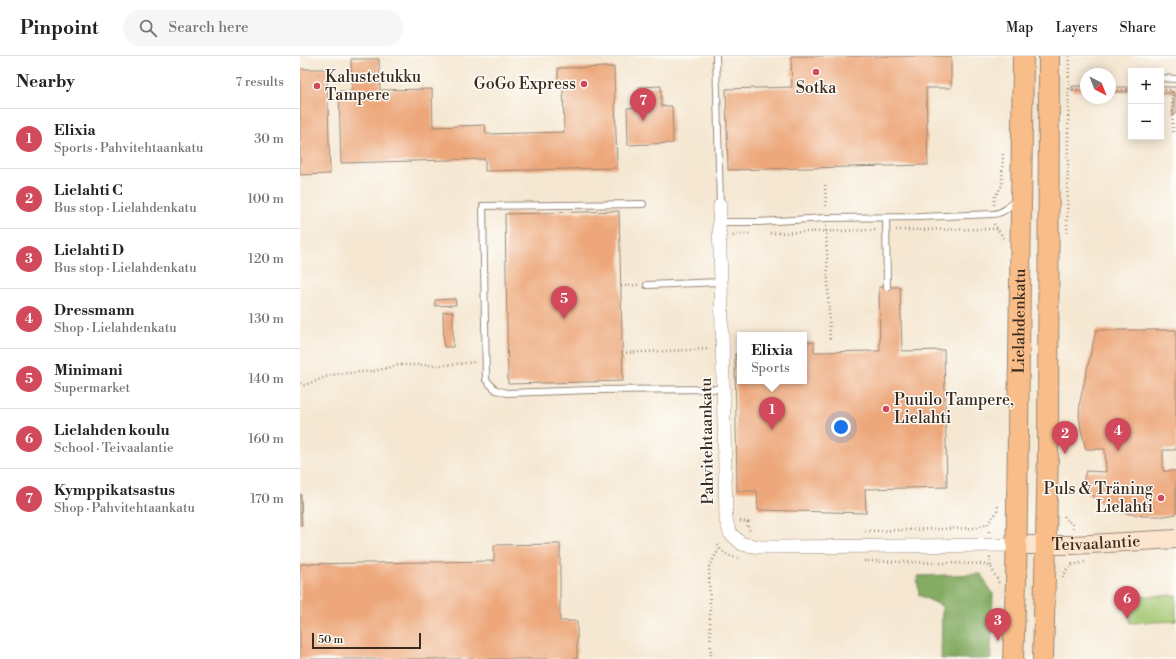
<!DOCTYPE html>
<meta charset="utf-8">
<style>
body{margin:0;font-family:"Libre Bodoni",serif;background:#f6f6f6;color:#222}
.controls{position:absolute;right:12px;top:12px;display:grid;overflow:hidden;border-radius:0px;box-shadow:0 2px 10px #0003}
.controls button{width:36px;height:36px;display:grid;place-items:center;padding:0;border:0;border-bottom:1px solid #e0e0e0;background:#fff;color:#222;font:20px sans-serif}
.compass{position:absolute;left:780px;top:12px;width:36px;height:36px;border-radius:50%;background:#fff;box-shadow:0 2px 10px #0003;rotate:138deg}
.scale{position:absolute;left:12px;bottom:10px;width:109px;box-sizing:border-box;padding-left:4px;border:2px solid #3b2a1e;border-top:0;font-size:11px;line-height:14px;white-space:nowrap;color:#3b2a1e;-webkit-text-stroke:3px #fdfcf7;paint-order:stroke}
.you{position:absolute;left:541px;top:371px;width:14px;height:14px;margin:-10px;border:3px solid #fff;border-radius:50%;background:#1a73e8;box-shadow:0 0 0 6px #1a73e833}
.badge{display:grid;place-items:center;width:26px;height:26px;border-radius:50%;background:#d1495b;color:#fff;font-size:13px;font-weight:700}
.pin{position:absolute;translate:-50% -33px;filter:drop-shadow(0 1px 2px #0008)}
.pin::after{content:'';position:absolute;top:21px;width:14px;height:12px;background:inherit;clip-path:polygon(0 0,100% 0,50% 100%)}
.popup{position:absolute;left:437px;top:276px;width:70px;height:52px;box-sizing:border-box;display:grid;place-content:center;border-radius:0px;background:#fff;filter:drop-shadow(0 1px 3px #0005);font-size:13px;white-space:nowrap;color:#767676}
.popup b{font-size:15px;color:#222}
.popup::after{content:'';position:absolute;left:50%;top:100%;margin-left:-8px;border:8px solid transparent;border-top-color:#fff}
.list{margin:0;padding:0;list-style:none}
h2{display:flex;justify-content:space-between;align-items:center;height:52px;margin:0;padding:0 16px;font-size:17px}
h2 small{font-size:13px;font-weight:400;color:#767676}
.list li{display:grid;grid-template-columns:26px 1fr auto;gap:12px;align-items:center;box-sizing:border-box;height:60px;padding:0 16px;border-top:1px solid #e0e0e0}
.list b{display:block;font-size:15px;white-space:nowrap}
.list p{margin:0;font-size:13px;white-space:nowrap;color:#767676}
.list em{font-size:13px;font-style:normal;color:#767676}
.icon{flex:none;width:22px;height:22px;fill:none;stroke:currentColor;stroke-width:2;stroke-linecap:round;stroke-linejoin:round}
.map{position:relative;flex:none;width:876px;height:603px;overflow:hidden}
header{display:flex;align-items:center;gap:24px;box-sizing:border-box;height:56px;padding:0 20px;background:#fff;border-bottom:1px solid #e0e0e0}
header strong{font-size:19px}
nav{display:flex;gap:22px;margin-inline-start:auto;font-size:14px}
.search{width:280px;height:36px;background:#f6f6f6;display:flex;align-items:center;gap:10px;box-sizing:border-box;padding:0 14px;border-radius:22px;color:#767676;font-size:15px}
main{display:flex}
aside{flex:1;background:#fff}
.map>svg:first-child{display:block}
</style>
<header>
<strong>Pinpoint</strong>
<div class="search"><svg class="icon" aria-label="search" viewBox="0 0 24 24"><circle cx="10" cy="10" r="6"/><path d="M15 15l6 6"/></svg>Search here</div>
<nav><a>Map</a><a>Layers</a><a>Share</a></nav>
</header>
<main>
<aside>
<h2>Nearby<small>7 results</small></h2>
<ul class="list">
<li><span class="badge">1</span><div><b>Elixia</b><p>Sports · Pahvitehtaankatu</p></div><em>30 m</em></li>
<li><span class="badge">2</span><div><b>Lielahti C</b><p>Bus stop · Lielahdenkatu</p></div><em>100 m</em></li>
<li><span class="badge">3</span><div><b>Lielahti D</b><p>Bus stop · Lielahdenkatu</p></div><em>120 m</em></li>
<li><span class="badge">4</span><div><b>Dressmann</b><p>Shop · Lielahdenkatu</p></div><em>130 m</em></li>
<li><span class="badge">5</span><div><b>Minimani</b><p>Supermarket</p></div><em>140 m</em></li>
<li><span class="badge">6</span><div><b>Lielahden koulu</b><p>School · Teivaalantie</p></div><em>160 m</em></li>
<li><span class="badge">7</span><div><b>Kymppikatsastus</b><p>Shop · Pahvitehtaankatu</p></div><em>170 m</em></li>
</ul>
</aside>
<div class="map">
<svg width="876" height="603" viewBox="0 0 876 603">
<rect width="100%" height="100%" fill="#fdfcf7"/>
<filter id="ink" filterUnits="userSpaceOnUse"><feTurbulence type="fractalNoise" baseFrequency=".025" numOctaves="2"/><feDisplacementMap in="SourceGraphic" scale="8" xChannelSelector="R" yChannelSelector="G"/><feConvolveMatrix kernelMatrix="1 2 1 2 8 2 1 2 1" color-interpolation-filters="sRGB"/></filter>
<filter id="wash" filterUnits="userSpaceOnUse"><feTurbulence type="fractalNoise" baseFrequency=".012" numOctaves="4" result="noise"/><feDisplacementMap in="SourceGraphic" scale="16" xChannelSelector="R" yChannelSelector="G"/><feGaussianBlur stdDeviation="0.9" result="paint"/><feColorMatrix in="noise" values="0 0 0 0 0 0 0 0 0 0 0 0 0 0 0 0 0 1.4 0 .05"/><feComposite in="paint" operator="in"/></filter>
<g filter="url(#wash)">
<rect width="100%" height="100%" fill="#f5e7d1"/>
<path fill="#a5c872" stroke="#707948" d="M876,539V565L830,567L829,541Z"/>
<path fill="#84ac64" stroke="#606b41" d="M681,518L693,538L691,603H641L642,550L619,539L617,520Z"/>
<g id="blocks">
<path fill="#eda77a" d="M491,0H651V32H626L628,109L428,114L426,33L492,31Z
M51,3H79L80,34L132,33L133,71L185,69L186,78L264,76L263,26H258V12L314,11L317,112L185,115V103L41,107L39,35L52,34Z
M0,13H27L30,118L0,119Z
M361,30V50H372L373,87L328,89L327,52L339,51V31Z
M772,30H786V35H772Z
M810,31H828V36H810Z
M861,31H876V58H873L874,37H861Z
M319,155L323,325L208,328L205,158Z
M579,231H600L602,295L644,294L647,431L565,433L566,457L458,454L457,435H437L435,298H440V325H504V286H514V296L580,295Z
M155,243L156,249L135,250V244Z
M143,256H153V291H144Z
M796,274H876V394H863V415H876V458L865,460H843L824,457L799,446L788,437L783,426L786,415L806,416L805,393H786L781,374L779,360L780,345Z
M0,438H1L2,469H0Z
M260,488V565H277V603H0V508L194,505V489Z"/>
</g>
</g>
<g filter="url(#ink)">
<use href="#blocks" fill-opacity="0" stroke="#988878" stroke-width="1"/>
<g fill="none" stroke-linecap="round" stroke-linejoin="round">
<defs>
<path id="lane" d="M416,0L420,149
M861,22L876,23
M343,148L183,150L186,324L196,334L207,337L292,334L423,333
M586,162L587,231
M419,166H459L526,162L620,161L693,158C704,157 709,151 716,143
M347,229L421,226"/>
<path id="street" d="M420,149L419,166L421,226L426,464L430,477L442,488L460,491H477L717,489"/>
<g id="secondary">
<path id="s1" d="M717,489H773L876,483"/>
</g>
<g id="primary">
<path id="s2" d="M713,603L716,527L723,0"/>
<path d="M743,603L748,398L749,0"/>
</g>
</defs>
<use href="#lane" stroke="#988878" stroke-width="8"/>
<use href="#street" stroke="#988878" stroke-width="14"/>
<use href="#secondary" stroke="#988878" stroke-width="20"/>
<use href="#primary" stroke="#988878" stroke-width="22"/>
<path stroke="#988878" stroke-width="2.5" stroke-dasharray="1 3" stroke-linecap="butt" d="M769,33H786
M810,34H831
M861,34H872L873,76H876
M525,129L526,153
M694,149L695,140L698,136L702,129L703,96
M694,168L701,178L703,182
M526,170L530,284
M596,174L697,173
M470,177L577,174
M767,177L769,0
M433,180L436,178H451
M321,230L339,229
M322,297L410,293
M0,327L4,329L14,326L25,321L37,318L74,315L99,309H146L176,306
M764,460L767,465L772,467L773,474
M440,465L448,466V472L451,476
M565,475L675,472L688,467
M689,476L688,467C693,462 698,456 698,449
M418,489C422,497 430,501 439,502
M690,501L691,511
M564,505L683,508L691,511L699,527
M772,509L785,506
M763,521L767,513L772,509V505
M411,603L409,511L419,493"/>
<use href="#lane" stroke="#fff" stroke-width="6"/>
<use href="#street" stroke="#fff" stroke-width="13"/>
<use href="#secondary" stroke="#fce5cf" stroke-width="18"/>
<use href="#primary" stroke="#f8bd88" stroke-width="20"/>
</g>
</g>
<g fill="#d1495b" stroke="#fdfcf7" stroke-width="1.5">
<circle cx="516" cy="16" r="4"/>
<circle cx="284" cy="28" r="4"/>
<circle cx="17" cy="30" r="4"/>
<circle cx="586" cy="353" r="4"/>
<circle cx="861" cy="442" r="4"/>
</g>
<g text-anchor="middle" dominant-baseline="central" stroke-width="3" stroke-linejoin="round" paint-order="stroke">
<g font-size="16" fill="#3b2a1e" stroke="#fdfcf7" text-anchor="start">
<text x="25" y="21">Kalustetukku<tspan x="25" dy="18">Tampere</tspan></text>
<text x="276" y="28" text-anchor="end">GoGo Express</text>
<text x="516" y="32" text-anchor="middle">Sotka</text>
<text x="594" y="344">Puuilo Tampere,<tspan x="594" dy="18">Lielahti</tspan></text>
<text x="853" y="433" text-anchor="end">Puls &amp; Träning<tspan x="853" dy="18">Lielahti</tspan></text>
</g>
<g font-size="16" fill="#3b2a1e" stroke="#fdfcf7">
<text stroke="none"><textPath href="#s2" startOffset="338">Lielahdenkatu</textPath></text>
<text transform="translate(407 385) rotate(-91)">Pahvitehtaankatu</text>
<text stroke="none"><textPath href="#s1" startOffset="79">Teivaalantie</textPath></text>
</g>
</g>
</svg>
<div class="controls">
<button>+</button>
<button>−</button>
</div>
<svg class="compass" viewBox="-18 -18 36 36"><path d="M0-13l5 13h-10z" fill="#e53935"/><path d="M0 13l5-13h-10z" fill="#767676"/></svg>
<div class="scale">50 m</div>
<div class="you"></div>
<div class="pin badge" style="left:472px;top:374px">1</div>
<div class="popup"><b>Elixia</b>Sports</div>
<div class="pin badge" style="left:765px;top:398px">2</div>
<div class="pin badge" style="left:698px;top:585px">3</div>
<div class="pin badge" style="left:818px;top:395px">4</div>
<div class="pin badge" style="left:264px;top:263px">5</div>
<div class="pin badge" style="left:827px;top:563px">6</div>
<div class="pin badge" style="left:343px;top:65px">7</div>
</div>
</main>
